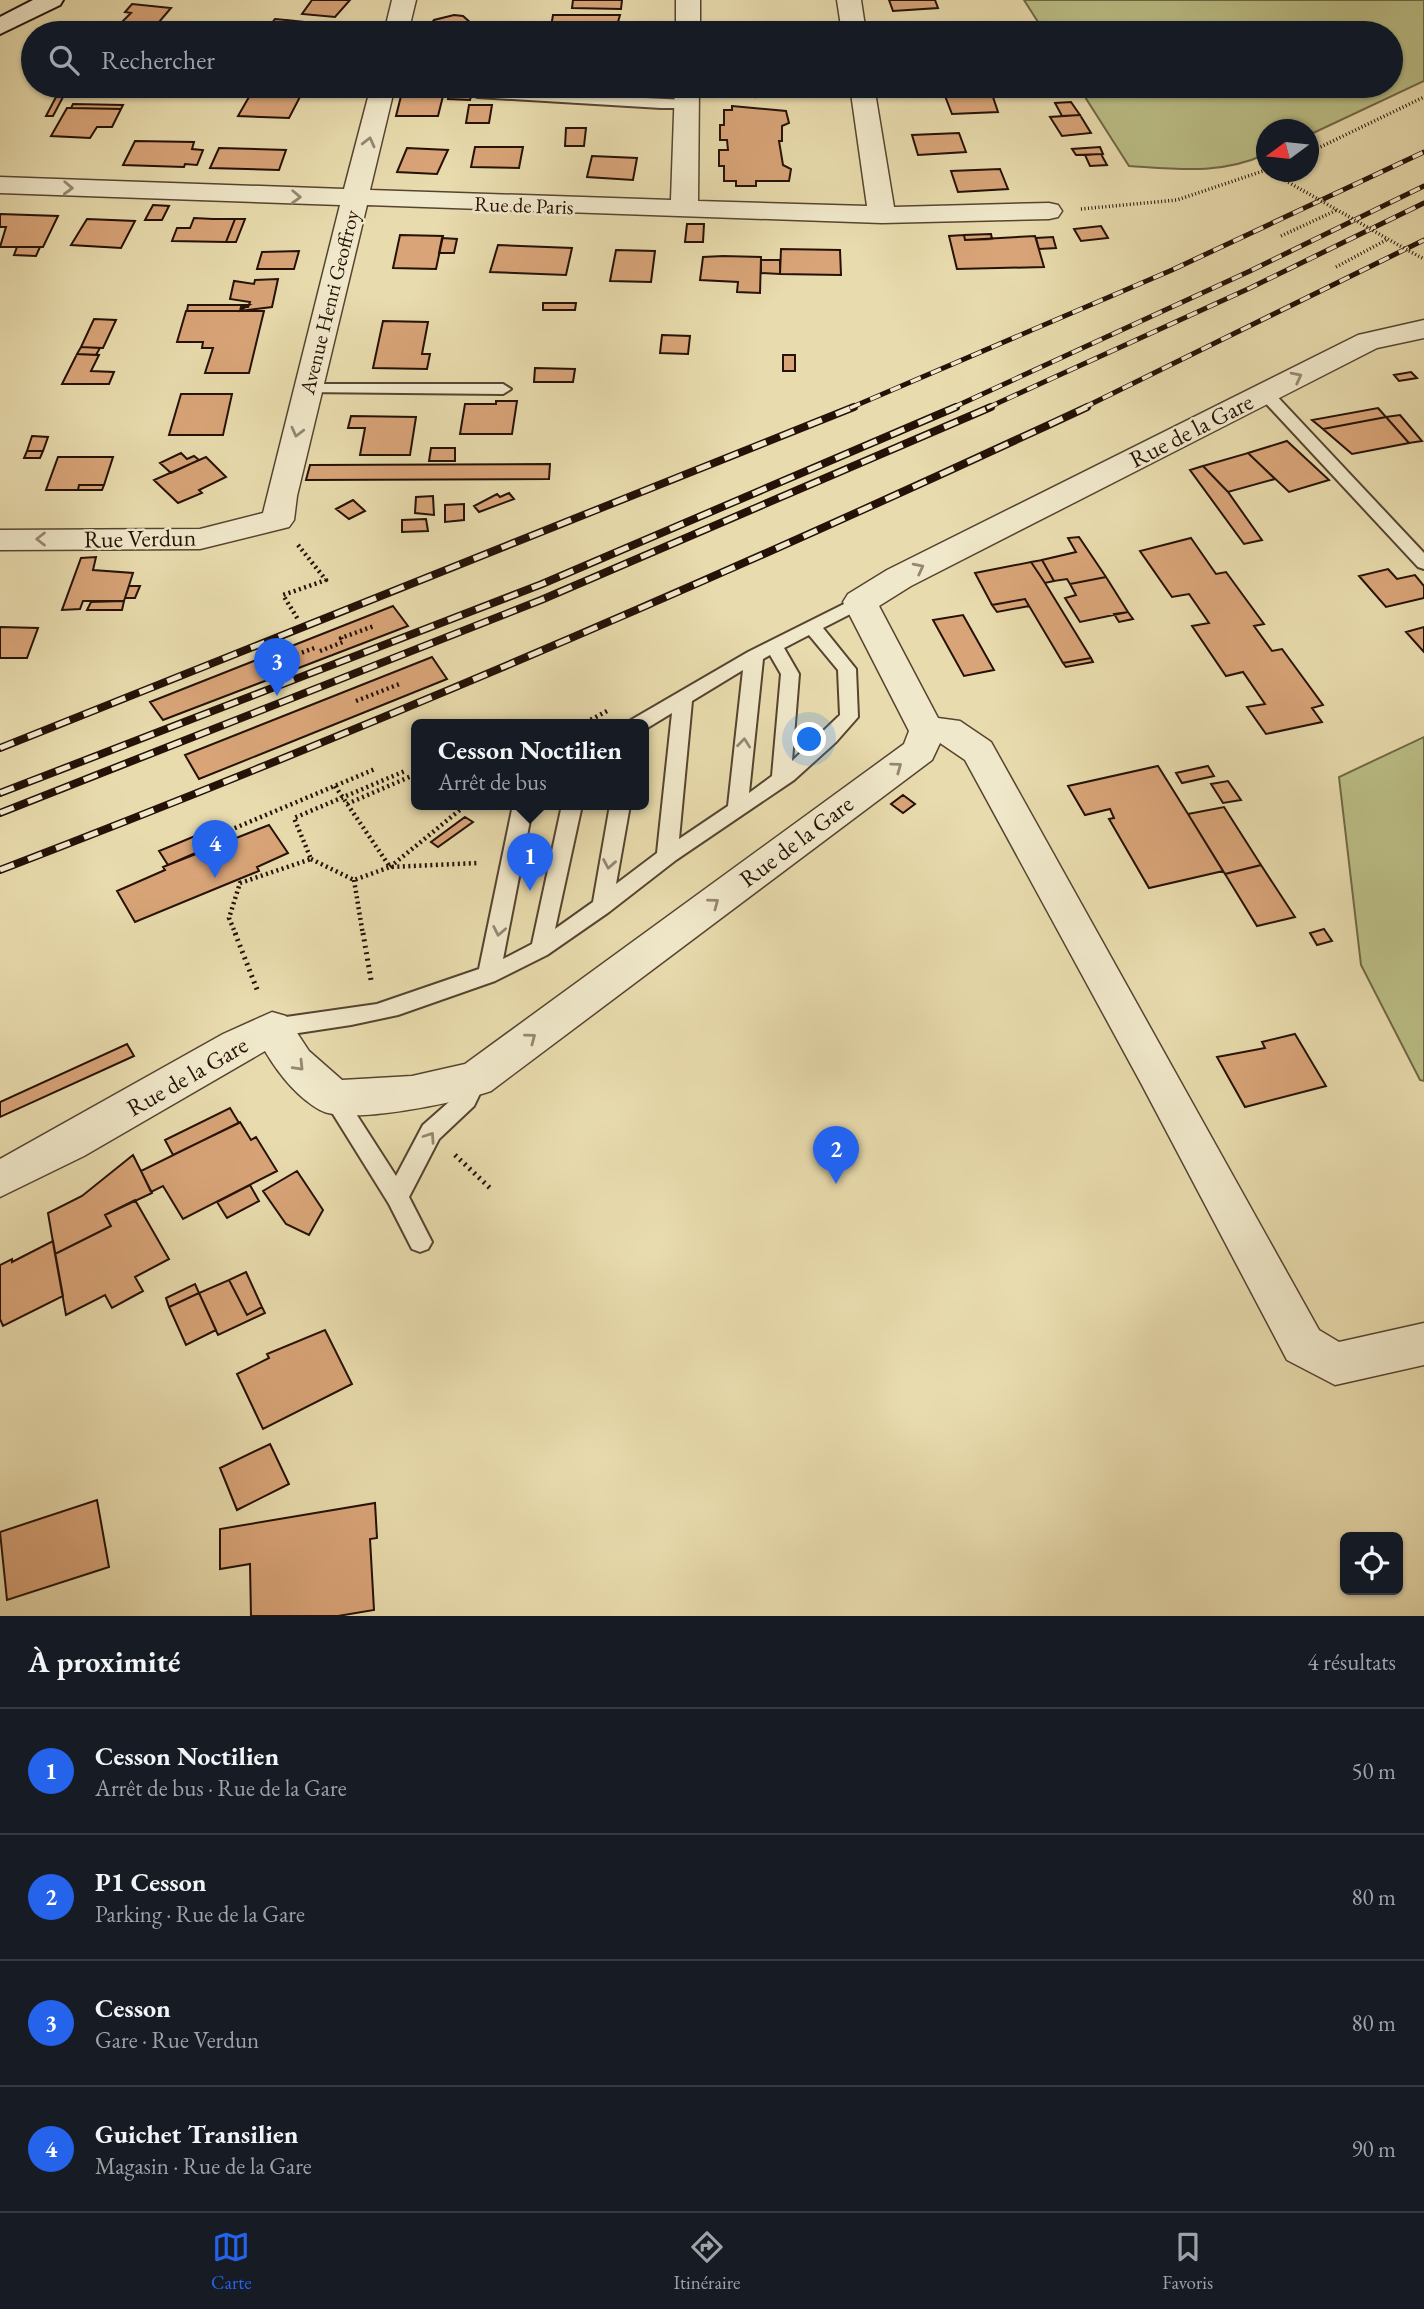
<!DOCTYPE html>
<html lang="fr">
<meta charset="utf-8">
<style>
body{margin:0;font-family:"EB Garamond",serif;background:#242831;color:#f1f3f6}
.controls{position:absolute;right:21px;bottom:21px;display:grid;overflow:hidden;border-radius:10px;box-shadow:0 2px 5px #0004}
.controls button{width:63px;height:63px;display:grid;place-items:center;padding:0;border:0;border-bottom:2px solid #363941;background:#171b24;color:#f1f3f6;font:35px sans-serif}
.compass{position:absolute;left:1256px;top:119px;width:63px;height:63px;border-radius:50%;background:#171b24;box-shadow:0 2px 5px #0004;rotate:255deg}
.you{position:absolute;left:810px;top:740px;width:24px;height:24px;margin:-18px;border:5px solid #fff;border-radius:50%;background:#1a73e8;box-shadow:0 0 0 10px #1a73e833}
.badge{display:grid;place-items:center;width:46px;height:46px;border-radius:50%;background:#2563eb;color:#fff;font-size:23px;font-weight:700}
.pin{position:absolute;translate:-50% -58px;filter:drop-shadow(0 2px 4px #0008)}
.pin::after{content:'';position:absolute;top:37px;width:24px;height:21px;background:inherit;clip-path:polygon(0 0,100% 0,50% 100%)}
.popup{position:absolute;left:411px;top:719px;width:238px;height:91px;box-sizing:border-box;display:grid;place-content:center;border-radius:10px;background:#171b24;filter:drop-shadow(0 2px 5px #0005);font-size:23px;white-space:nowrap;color:#9ea1a6}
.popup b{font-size:26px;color:#f1f3f6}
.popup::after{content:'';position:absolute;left:50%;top:100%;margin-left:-14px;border:14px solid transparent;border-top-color:#171b24}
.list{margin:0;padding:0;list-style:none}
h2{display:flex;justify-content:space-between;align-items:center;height:91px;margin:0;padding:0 28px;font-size:30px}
h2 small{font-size:23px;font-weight:400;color:#9ea1a6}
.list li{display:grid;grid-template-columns:46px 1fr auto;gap:21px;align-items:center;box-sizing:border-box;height:126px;padding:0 28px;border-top:2px solid #363941}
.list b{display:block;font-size:26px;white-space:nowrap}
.list p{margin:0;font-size:23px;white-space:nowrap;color:#9ea1a6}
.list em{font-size:23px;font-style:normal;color:#9ea1a6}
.icon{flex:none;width:38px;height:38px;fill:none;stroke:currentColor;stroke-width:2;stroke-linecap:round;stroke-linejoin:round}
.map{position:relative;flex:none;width:1424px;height:1616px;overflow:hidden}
.search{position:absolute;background:#171b24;box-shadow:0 2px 5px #0004;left:21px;right:21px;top:21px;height:77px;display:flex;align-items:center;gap:18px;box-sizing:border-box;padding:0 24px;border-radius:38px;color:#9ea1a6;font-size:26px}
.sheet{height:595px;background:#171b24}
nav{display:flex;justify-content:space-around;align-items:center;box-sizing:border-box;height:98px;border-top:2px solid #363941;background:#171b24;font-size:19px;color:#9ea1a6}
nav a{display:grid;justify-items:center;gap:4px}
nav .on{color:#2563eb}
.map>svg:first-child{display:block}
</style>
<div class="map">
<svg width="1424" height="1616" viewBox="0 0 1424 1616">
<rect width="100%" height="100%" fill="#e8dbad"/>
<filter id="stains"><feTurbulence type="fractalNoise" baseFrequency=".00286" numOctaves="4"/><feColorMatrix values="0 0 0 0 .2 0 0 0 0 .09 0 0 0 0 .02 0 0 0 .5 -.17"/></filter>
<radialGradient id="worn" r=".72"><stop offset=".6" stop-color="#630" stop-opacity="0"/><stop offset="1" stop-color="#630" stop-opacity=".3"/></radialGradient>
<path fill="#bbbe86" stroke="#706846" stroke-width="2" d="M1024,0H1424V81L1309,135L1308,130H1266V154C1221,175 1177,169 1129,166L1078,86H1391V33H1045Z
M1424,737V1081L1420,1080L1361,965L1339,777Z"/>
<path fill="#d8a478" stroke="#251107" stroke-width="2" d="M312,0H350L335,17L302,14Z
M573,0H622L621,9L572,8Z
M889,0H935L938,8L893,11Z
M132,4L171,8L154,28L119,25L131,13L125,12Z
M454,15L463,16L473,25L470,29H485L484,33H439L431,24L434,20Z
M553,15H620L618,22H613L611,32H571V27H551Z
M275,19L286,20L276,33H264Z
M286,20L324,24L314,33H276Z
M975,24L979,33H934L932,26Z
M736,27L783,30V33H724V30H736Z
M451,86H474L470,100L448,99Z
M724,86H786L785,94L755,93V97L724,93Z
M253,90L302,93L289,118L238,116Z
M992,94L998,112L952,114L945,96Z
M401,96H443L438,116H396Z
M56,97H63L53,116H46Z
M1071,102L1080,115L1062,116L1055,103Z
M73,104L123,105L121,109L71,108Z
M469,105H492L489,123H466Z
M732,106L786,111L789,123L782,126V141H779L783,165L791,169L789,181H756V186H736V181H724V166H719V150H728L727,140H720V125H724V110H732Z
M67,108H71L121,109L112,127H97L90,138L51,136Z
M1080,115L1091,133L1062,136L1050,117Z
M566,128H586L584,146H565Z
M959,133L966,152L918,155L912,135Z
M135,141L194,142L192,149L203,150L197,165L185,164L184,167L123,165Z
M475,147H523L519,168L471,167Z
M1100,147L1103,154L1076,155L1072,149Z
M219,148L286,150L279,170L210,168Z
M407,148L448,150L437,174L397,172Z
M1101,154L1107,165L1090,166L1085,155Z
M592,156L637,158L633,180L587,177Z
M1000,169L1008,189L958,192L951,171Z
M153,205L169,206L162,220H145Z
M0,214L58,216L43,247H0L6,227H0Z
M194,218L213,219H235L226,242L172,241L177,228H190Z
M87,219L135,221L121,248L71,245Z
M235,219H245L236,242H226Z
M687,224H704L703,242H685Z
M1101,226L1108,238L1081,241L1074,229Z
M991,234L992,239L965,240L964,235Z
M400,235L443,236L436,269L393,268Z
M964,235L965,240L1035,236L1044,267L957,269L949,236Z
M1053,237L1056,248L1039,249L1036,238Z
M442,238L457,239L454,253H439Z
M498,245L572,248L566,275L490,272Z
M17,247H40L36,256L14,255Z
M781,249L840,250L841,275L780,274Z
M616,250L655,251L651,282L610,281Z
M299,251L294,269H257L262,252Z
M723,256L761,257L760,293L737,292L738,282L700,280L703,257Z
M761,260H780V274L761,273Z
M278,279L272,307L240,311L241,307H248L250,302L230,299L234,281L254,284L255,280Z
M543,303H576L575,310H543Z
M188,305H249L239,311H187Z
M186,311H264L249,373H205L213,348H202L203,342H177Z
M94,319L116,320L103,348L81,347Z
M383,321L428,322L422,354H430L427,369L373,368Z
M662,335L690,336L688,354L660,353Z
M81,347L100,348L96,355L77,354Z
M77,354L99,355L91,371L114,372L109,384H62Z
M783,355H795V371H783Z
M535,368L575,369L573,382H534Z
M1411,372L1417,378L1399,381L1394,375Z
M181,394H232L223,435H169Z
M496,401H517L512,434H460L465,404H496Z
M1378,408L1386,417L1323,429L1312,420Z
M1400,415L1422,441L1409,443L1386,417Z
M351,416L416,417L410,455H360L365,428H348Z
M1386,417L1409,443L1352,454L1323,429Z
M32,436L48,437L43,451H27Z
M1287,441L1329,480L1289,492L1248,453Z
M431,448H455V461H429Z
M27,451H43L40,458H24Z
M181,453L187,459L194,456L199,460L171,473L160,463Z
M1248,453L1275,479L1228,492L1203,466Z
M58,457H113L104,485H79L78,490H46Z
M206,457L226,477L199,490L202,493L178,503L154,480Z
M550,464L549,479L306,480L310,465Z
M1203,466L1228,492L1262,540L1244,544L1190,470Z
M79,485H104L102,490H78Z
M509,493L514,499L479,512L474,506L497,494L500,497Z
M433,496L434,515L415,513L416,497Z
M353,500L365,511L349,519L336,509Z
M464,504V520L445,522V505Z
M426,519L428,531L402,532V520Z
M1079,537L1106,577L1070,584L1067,579L1054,581L1042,560L1076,552L1068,538Z
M1191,538L1216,574L1226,572L1264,624L1254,626L1272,651L1282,649L1323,705L1312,708L1322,722L1266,734L1247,707L1265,704L1243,672L1226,676L1192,626L1209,623L1189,594L1172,597L1140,551Z
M96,557L93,570L133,573L124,601H83L80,609L62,610L81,558Z
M1042,560L1054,581L1045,583L1031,562Z
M1031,562L1045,583L1091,658L1063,663L1025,599L992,605L975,573Z
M1388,569L1397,579L1415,575L1424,586V598L1386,607L1359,576Z
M1106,577L1128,612L1080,622L1065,598L1076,595L1070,584Z
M129,586H140L135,598H125Z
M1025,599L1029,606L997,612L992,605Z
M124,601L122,610H87L91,602Z
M393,606L408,626L163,720L150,702Z
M1128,612L1133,619L1119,622L1114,614Z
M963,615L994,670L964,676L933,620Z
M0,627L38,628L27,658H0Z
M1424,627V652L1406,632Z
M432,657L447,679L199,779L185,755Z
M1091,658L1093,662L1066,667L1063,663Z
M1158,766L1188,814L1223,871L1149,888L1109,819L1114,818L1110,809L1085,815L1068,786Z
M1208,766L1214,776L1182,783L1176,773Z
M1228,781L1241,800L1223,803L1211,784Z
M903,795L915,804L903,813L891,804Z
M1224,807L1261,865L1225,874L1188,814Z
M465,817L473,822L438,847L431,842Z
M224,824L232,837L168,865L159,851Z
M269,825L288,853L257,867L259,871L244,877L135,922L117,891L165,870L163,867L168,865Z
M1261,865L1295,917L1257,926L1225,874Z
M1324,929L1332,941L1317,945L1310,933Z
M1295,1034L1326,1086L1245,1107L1217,1057L1265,1048L1262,1042Z
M127,1044L134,1056L0,1117V1102Z
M230,1108L239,1123L173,1155L165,1140Z
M240,1122L251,1140L256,1137L277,1171L183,1219L163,1186L151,1192L141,1171Z
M133,1155L152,1193L105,1215L111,1226L55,1254L48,1213L82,1196Z
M297,1171L323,1210L309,1235L286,1224L263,1191Z
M250,1185L259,1201L227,1218L217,1202Z
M135,1200L169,1259L135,1277L143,1291L112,1308L105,1295L66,1315L55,1254L111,1226L105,1215Z
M53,1241L63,1296L3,1326L0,1319V1265L12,1259V1262Z
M246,1272L262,1307L247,1315L229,1280Z
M229,1280L247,1315L262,1307L265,1313L218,1335L199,1293Z
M195,1284L199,1293L169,1307L166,1298Z
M199,1293L216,1330L186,1345L169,1307Z
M325,1330L352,1384L263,1429L237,1374L269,1358L267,1354Z
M270,1444L289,1484L237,1510L220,1468Z
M97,1500L109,1567L7,1600L0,1532Z
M375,1503L377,1538L370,1539L374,1610L338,1616H251L250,1564L220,1569V1529Z"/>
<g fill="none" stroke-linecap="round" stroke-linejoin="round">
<defs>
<path id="lane" d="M482,90L686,100L693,104L686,108H661L477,97V91Z
M308,384H503L511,389L503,394L302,392V386Z
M1265,388L1271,390L1424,553V569L1418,567L1259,396L1257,393Z
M860,596L869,602L866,606L823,628L856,669L858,717L836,742L794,780L676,860L609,912L547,955L495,981L398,1015L351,1025L272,1037L265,1034L261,1028L265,1022L272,1019L377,1004L479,969L513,805H533L503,959L532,944L562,805H582L555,929L593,902L610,805H630L616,884L657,853L672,713L644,730V725H629L631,720L748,652ZM809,635L838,670L840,715L792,761L799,674L784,648ZM770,655L781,674L772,776L749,793L763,659ZM743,670L728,806L679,839L692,701Z
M476,1070L484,1073L487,1079L474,1106L439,1139L409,1197L432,1242L428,1249L420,1252L412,1249L389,1204L323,1098L326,1092L334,1089L342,1092L396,1176L423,1125L458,1094L468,1073Z"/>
<path id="street" d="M392,0H416L408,33H384Z
M676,0H700V33H676Z
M837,0H861L866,33H842Z
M371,86H395L370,190L671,200L675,86H699L698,201L867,206L850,86H874L894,207L1049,203L1058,205L1062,211L1058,217L1049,219L882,223L367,205L297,496L294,520L289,527L200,549L0,550V530L200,529L263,513L340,205L0,193V177L344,189Z
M1424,320V338L1377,348L911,586L879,606L938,718L960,721L991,742L1319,1330L1339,1342L1424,1323V1365L1335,1385L1287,1360L1142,1085L965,760L940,743L932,760L491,1091C459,1102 348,1126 320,1110C297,1097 278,1073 265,1051L84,1156L0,1197V1159L223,1034L272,1012L286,1016L309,1051L342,1080L412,1076L465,1064L904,744L909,731L843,602L848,594L887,570L1358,335Z"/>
<path id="secondary" d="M33,0H63L60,5L0,34V17Z"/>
</defs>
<use href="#lane" stroke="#564430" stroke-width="4"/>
<use href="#street" stroke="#564430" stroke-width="3"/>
<use href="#secondary" stroke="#251107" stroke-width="4"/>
<path stroke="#251107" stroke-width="3.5" stroke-dasharray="1 2.5" stroke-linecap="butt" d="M1308,153L1424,97
M1270,172L1318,199
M1081,209L1177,200L1266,170
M1281,236L1337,210
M1409,251L1424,259
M1336,267L1388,239"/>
<path stroke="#251107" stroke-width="4.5" stroke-dasharray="2 3.5" stroke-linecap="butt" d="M298,545L326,580L283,595L299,621
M320,651L343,642L341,638L374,626
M271,664L317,647
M356,701L402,683
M581,725L607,711
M335,786L390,867
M347,804L416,774
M220,842L216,836L375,769
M311,859L354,880L390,867L478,863
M390,867L466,805
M354,880L363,935
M236,935L229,918L240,883L311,859L294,818L405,771"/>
<path stroke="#251107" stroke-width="5" stroke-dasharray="2 4.5" stroke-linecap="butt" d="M235,933L258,992
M363,933L371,980
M455,1155L490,1188"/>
<use href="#lane" fill="#f0e8ca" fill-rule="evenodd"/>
<use href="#street" fill="#f0e8ca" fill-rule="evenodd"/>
<use href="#secondary" fill="#f0e8ca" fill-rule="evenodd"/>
<defs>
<path id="rail-far1" d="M850,408L1172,270L1424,152
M952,408L1250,271L1424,186
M987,408L1250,288L1424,203
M1083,408L1424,240"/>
<path id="rail" d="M0,748L854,407
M0,793L542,584L956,407
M0,813L541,600L991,407
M0,870C368,729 729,574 1087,407"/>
</defs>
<use href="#rail-far1" stroke="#251107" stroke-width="5"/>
<use href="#rail" stroke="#251107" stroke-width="8"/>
<use href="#rail-far1" stroke="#f0e8ca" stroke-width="3.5" stroke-dasharray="11" stroke-linecap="butt"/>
<use href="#rail" stroke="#f0e8ca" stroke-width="5" stroke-dasharray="15" stroke-linecap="butt"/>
<path stroke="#251107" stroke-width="3.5" stroke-dasharray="1 2.5" stroke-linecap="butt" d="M1318,199L1409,251"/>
</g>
<defs><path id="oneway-chevron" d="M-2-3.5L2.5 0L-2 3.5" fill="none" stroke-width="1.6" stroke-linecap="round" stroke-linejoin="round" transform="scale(1.75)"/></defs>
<g stroke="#958772">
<use href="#oneway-chevron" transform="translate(369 142) rotate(-76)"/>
<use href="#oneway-chevron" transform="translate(68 188) rotate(2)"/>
<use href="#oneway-chevron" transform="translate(296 197) rotate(2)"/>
<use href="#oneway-chevron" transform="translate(1297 377) rotate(-27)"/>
<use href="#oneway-chevron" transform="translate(297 432) rotate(104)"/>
<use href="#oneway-chevron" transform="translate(41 539) rotate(180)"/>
<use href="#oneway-chevron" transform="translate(919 568) rotate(-27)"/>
<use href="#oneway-chevron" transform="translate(744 743) rotate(-84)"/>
<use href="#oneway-chevron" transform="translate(897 767) rotate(-36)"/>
<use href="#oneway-chevron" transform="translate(609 864) rotate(100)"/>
<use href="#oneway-chevron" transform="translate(714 903) rotate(-37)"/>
<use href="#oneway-chevron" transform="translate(499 931) rotate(101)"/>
<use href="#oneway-chevron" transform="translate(531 1038) rotate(-37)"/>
<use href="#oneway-chevron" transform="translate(299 1066) rotate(46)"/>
<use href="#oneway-chevron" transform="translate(430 1137) rotate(-56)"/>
</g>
<g text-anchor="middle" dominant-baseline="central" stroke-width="5" stroke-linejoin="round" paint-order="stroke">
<g font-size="21" fill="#251107" stroke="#f0e8ca">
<text transform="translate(524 205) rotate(2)">Rue de Paris</text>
<text transform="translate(329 302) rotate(-76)">Avenue Henri Geoffroy</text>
</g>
<g font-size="24" fill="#251107" stroke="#f0e8ca">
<text transform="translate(1191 430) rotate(-27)">Rue de la Gare</text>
<text transform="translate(140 538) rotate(-1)">Rue Verdun</text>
<text transform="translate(796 841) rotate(-37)">Rue de la Gare</text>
<text transform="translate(187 1076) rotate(-30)">Rue de la Gare</text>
</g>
</g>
<rect width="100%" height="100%" filter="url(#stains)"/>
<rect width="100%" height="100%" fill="url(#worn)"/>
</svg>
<div class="controls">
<button><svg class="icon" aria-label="locate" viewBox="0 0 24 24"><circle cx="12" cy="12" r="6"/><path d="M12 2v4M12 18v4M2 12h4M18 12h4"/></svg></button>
</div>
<svg class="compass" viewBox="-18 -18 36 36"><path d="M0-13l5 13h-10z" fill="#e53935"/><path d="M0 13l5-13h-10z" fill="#9ea1a6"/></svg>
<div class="you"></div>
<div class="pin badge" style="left:530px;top:891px">1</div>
<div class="popup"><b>Cesson Noctilien</b>Arrêt de bus</div>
<div class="pin badge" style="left:836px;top:1184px">2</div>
<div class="pin badge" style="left:277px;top:696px">3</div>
<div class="pin badge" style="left:215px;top:878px">4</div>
<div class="search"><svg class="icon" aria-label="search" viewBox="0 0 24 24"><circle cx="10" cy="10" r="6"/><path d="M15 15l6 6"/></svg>Rechercher</div>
</div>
<section class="sheet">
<h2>À proximité<small>4 résultats</small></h2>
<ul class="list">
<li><span class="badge">1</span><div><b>Cesson Noctilien</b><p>Arrêt de bus · Rue de la Gare</p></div><em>50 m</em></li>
<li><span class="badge">2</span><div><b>P1 Cesson</b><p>Parking · Rue de la Gare</p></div><em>80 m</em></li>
<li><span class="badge">3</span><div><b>Cesson</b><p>Gare · Rue Verdun</p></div><em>80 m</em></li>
<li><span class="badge">4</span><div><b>Guichet Transilien</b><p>Magasin · Rue de la Gare</p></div><em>90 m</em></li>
</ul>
</section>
<nav>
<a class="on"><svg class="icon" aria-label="map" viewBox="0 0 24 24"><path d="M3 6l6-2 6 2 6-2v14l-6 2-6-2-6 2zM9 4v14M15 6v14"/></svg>Carte</a>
<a><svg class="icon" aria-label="directions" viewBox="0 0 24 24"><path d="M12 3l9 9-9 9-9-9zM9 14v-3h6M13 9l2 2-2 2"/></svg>Itinéraire</a>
<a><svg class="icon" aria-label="saved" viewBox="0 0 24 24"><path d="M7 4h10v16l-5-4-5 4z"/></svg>Favoris</a>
</nav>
